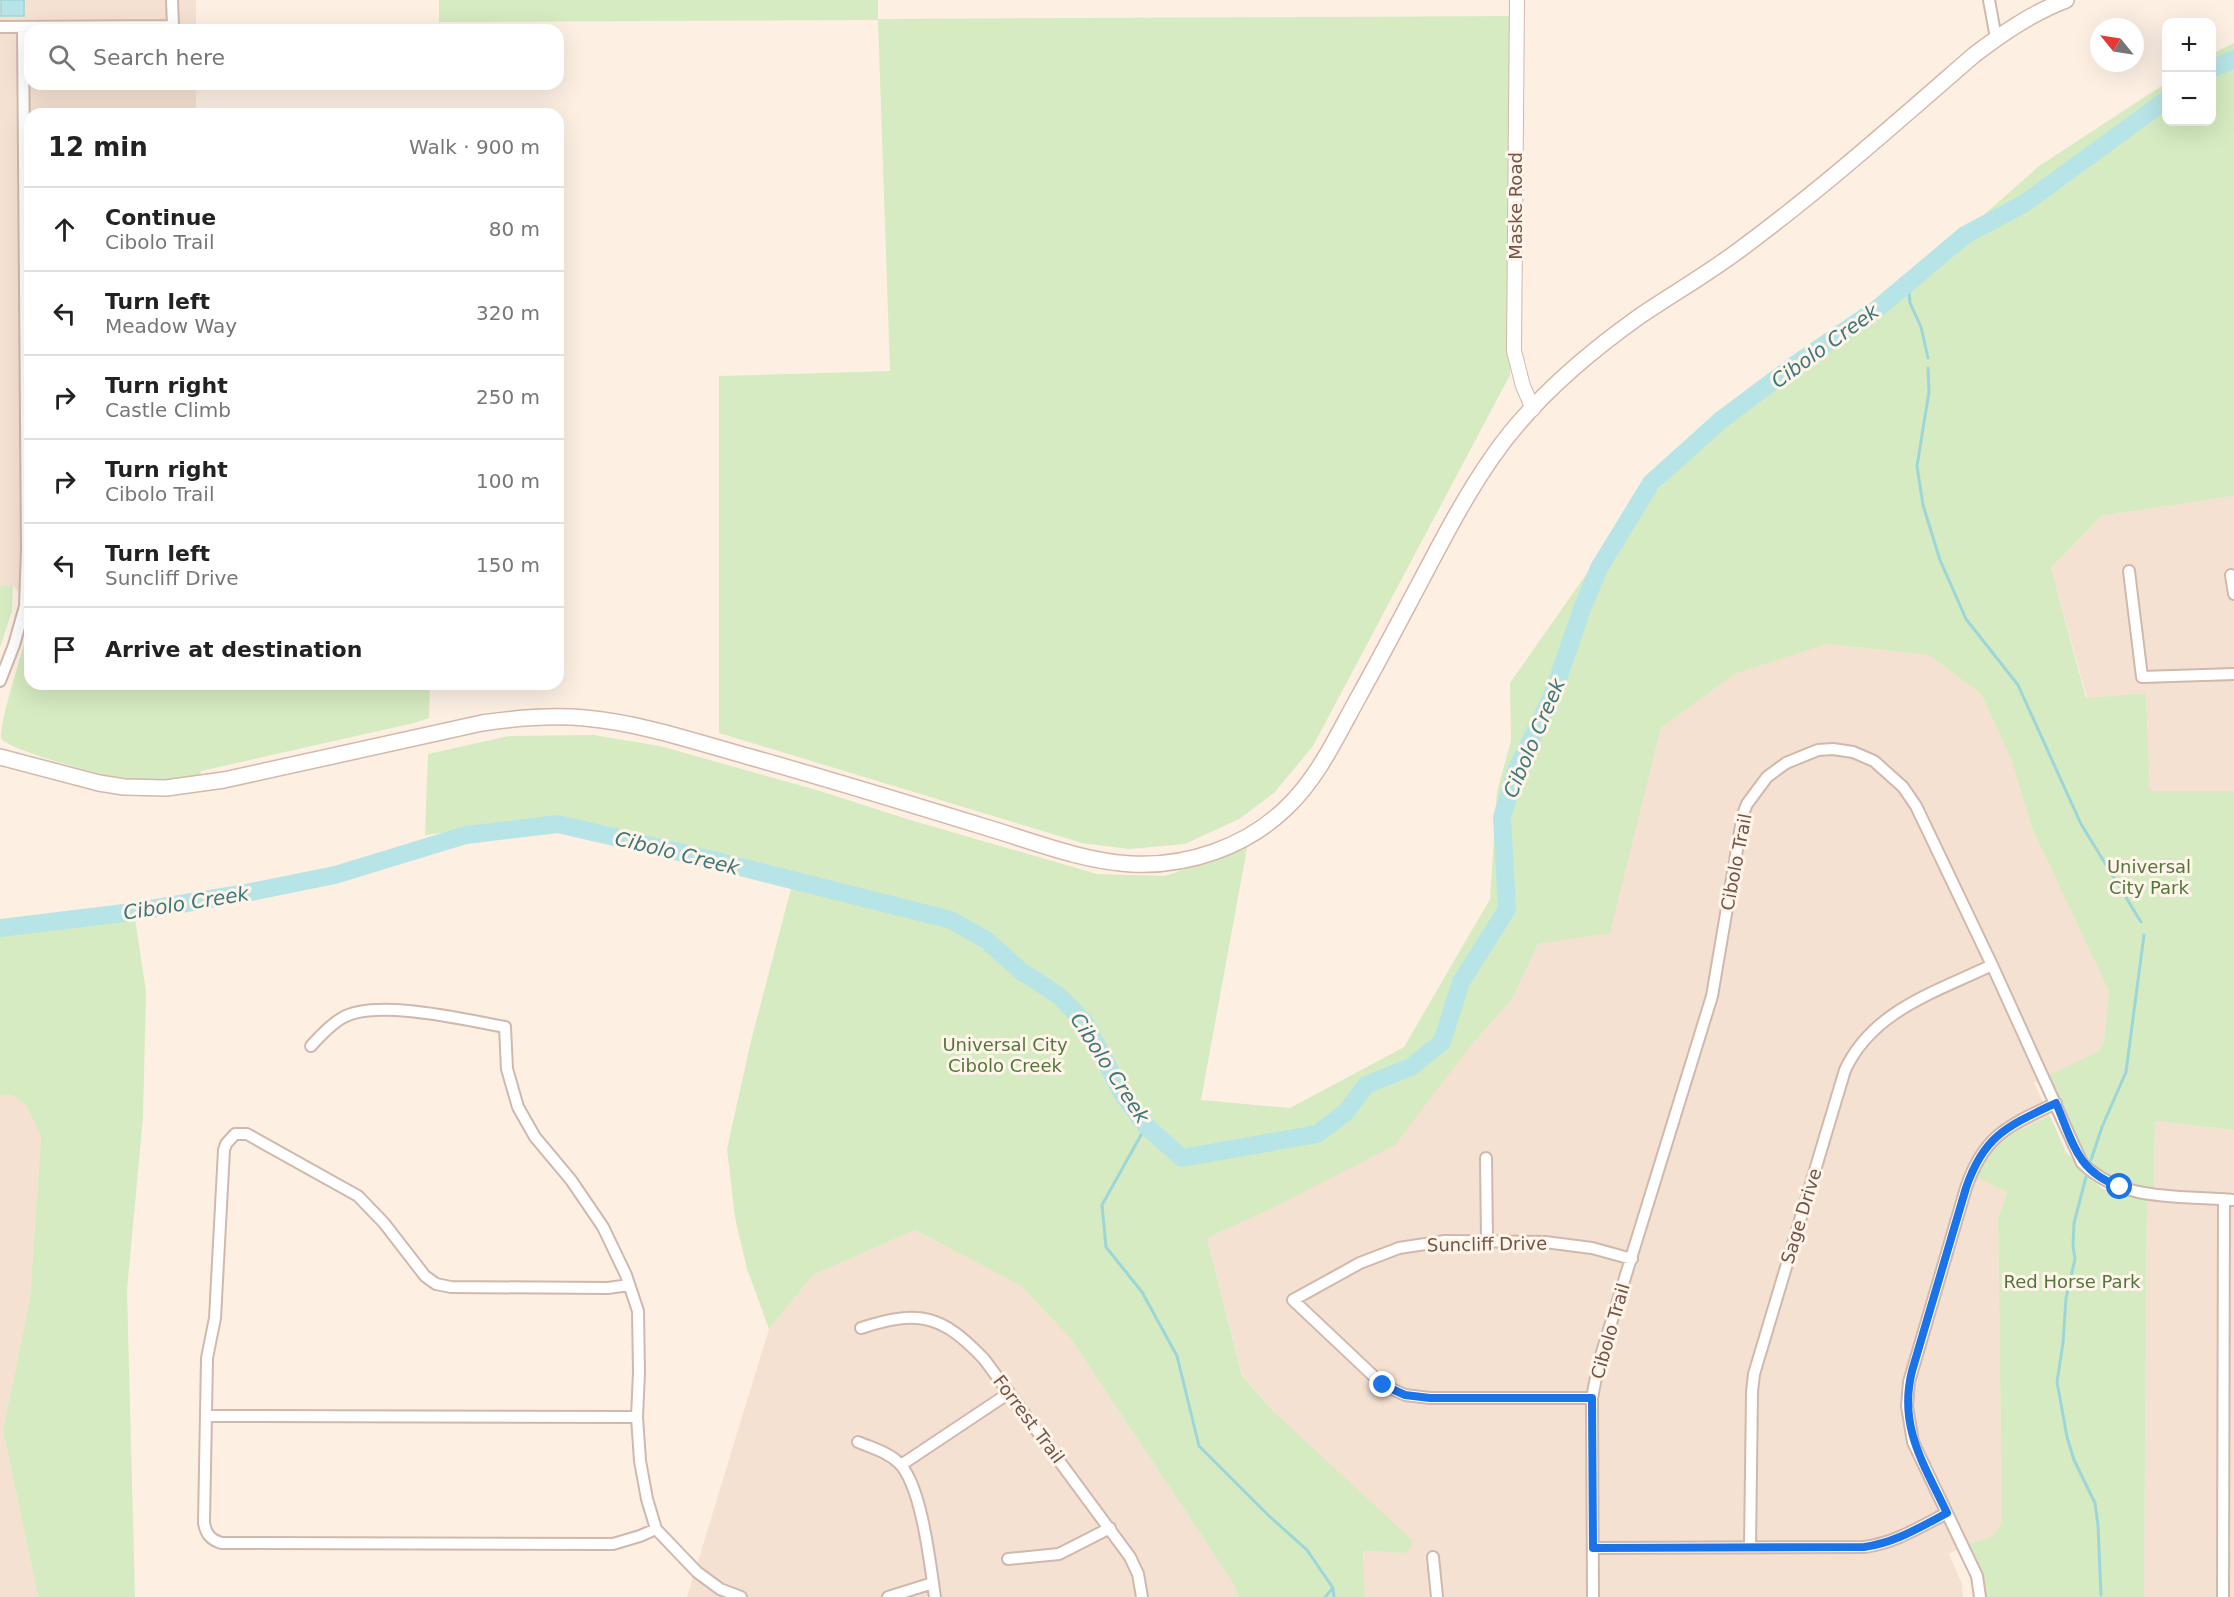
<!DOCTYPE html>
<meta charset="utf-8">
<style>
body{margin:0;font-family:"DejaVu Sans",sans-serif;background:#f2f2f2;color:#222}
.controls{position:absolute;right:18px;top:18px;display:grid;overflow:hidden;border-radius:12px;box-shadow:0 6px 24px #0002}
.controls button{width:54px;height:54px;display:grid;place-items:center;padding:0;border:0;border-bottom:2px solid #e0e0e0;background:#fff;color:#222;font:30px sans-serif}
.compass{position:absolute;left:2090px;top:18px;width:54px;height:54px;border-radius:50%;background:#fff;box-shadow:0 6px 24px #0002;rotate:300deg}
.stop{position:absolute;width:18px;height:18px;margin:-14px;border:4px solid #1a73e8;border-radius:50%;background:#fff}
.stop.end{background:#1a73e8;border-color:#fff;box-shadow:0 2px 6px #0008}
.list{margin:0;padding:0;list-style:none}
h2{display:flex;justify-content:space-between;align-items:center;height:78px;margin:0;padding:0 24px;font-size:26px}
h2 small{font-size:20px;font-weight:400;color:#767676}
.list li{display:grid;grid-template-columns:39px 1fr auto;gap:18px;align-items:center;box-sizing:border-box;height:84px;padding:0 24px;border-top:2px solid #e0e0e0}
.list b{display:block;font-size:22px;white-space:nowrap}
.list p{margin:0;font-size:20px;white-space:nowrap;color:#767676}
.list em{font-size:20px;font-style:normal;color:#767676}
.icon{flex:none;width:33px;height:33px;fill:none;stroke:currentColor;stroke-width:2;stroke-linecap:round;stroke-linejoin:round}
.map{position:relative;flex:none;width:2234px;height:1597px;overflow:hidden}
.search{position:absolute;background:#fff;box-shadow:0 6px 24px #0002;left:24px;top:24px;width:540px;height:66px;display:flex;align-items:center;gap:15px;box-sizing:border-box;padding:0 21px;border-radius:18px;color:#767676;font-size:22px}
.panel{position:absolute;background:#fff;box-shadow:0 6px 24px #0002;left:24px;top:108px;width:540px;height:582px;border-radius:18px}
.map>svg:first-child{display:block}
</style>
<div class="map">
<svg width="2234" height="1597" viewBox="0 0 2234 1597">
<rect width="100%" height="100%" fill="#fdf0e3"/>
<path fill="#f5e1d1" d="M0,0H196V30H30V84H196V114H30V609L14,586H0Z
M2234,496V791H2150L2146,693L2087,698L2051,568L2101,516Z
M1827,644L1929,655L1981,694L2012,761L2031,826L2109,992L2104,1041L2099,1051L2034,1083L2050,1116L2013,1133L1979,1178L2007,1191L1998,1218L2002,1523L1991,1537L1968,1544L1949,1554L1962,1584L1963,1597H1365L1363,1551L1408,1553L1273,1411L1242,1374L1207,1238L1262,1213L1467,1050L1513,998L1538,944L1610,932L1661,728L1735,674Z
M12,1095L26,1105L41,1136L30,1298L3,1430L38,1597H0V1096Z
M2155,1121L2234,1130V1597H2144L2147,1199L2154,1190Z
M915,1230L1021,1286L1071,1339L1229,1577L1239,1597H687L769,1329L813,1275Z"/>
<path fill="#d6ebc1" d="M439,0H878V19L1510,16V375L1313,746L1274,793L1239,819L1185,844L1129,849L1082,843L719,733V376L890,371L878,20L439,22Z
M2234,43V496L2101,516L2051,568L2086,698L2146,693L2150,791H2234V1130L2155,1121L2154,1190L2115,1181L2085,1160L2047,1076L2099,1051L2104,1041L2109,992L2031,826L2012,761L1981,694L1929,655L1827,644L1735,674L1661,728L1610,933L1538,944L1513,998L1467,1050L1395,1145L1262,1213L1207,1238L1242,1375L1273,1411L1412,1540L1408,1553L1363,1551L1365,1597H1239L1229,1577L1071,1339L1021,1286L915,1230L813,1275L769,1329L747,1269L735,1218L727,1149L751,1041L793,881L632,832L516,824L425,835L428,754L509,736L594,735L660,746L820,791L907,819L1097,874L1165,876L1247,848L1201,1100L1290,1108L1404,1047L1490,899L1497,791L1511,741L1510,683L1620,526L1799,354L1908,282L2039,166L2166,83V122H2212V54Z
M0,586H13L12,611L0,647Z
M30,627V684H430L429,718L414,723L201,771L200,777C179,778 157,781 135,781C119,780 5,750 1,738C0,720 23,648 30,627Z
M134,913L146,991L143,1117L127,1290L135,1597H38L3,1430L30,1298L41,1137L26,1105L12,1095L0,1096V932L99,922Z
M2050,1116L2066,1152L2091,1179L2103,1189L2125,1196L2147,1199L2144,1597H1984L1982,1581L1968,1544L1991,1537L2002,1523L1998,1218L2007,1192L1978,1178L1987,1155L2013,1133Z"/>
<path fill="#b7e5e7" stroke="#9dd6d9" stroke-width="1.5" d="M1,0H24V16H1Z"/>
<g fill="none" stroke-linecap="round" stroke-linejoin="round">
<path stroke="#9dd6d9" stroke-width="3" d="M1908,282L1910,303L1921,327L1928,358
M1928,368L1929,392L1917,466L1923,505L1940,560L1966,619L2018,685L2081,824L2141,922
M1146,1126L1102,1205L1106,1247L1142,1292L1177,1356L1199,1446L1268,1515L1307,1550L1333,1588L1334,1597
M2091,1160L2102,1127L2126,1072L2144,935
M2086,1177L2074,1223L2073,1246L2075,1259L2066,1298L2063,1343L2057,1382L2067,1437L2074,1460L2095,1503L2098,1525L2101,1595
M1325,1597L1333,1588"/>
<path stroke="#b7e5e7" stroke-width="18" d="M2212,69L2234,59
M0,928L132,912L246,893L335,875L466,835L558,824L713,860L951,920L986,940L1021,971L1058,995L1084,1021L1123,1095L1146,1126L1182,1158L1317,1134L1346,1112L1366,1085L1411,1067L1442,1042L1461,982L1507,909L1502,817L1515,773L1552,696L1582,609L1599,568L1651,483L1721,420L1793,366L1877,309L1965,235L2025,203L2166,100"/>
<defs>
<path id="minor" d="M1989,0L1996,38
M0,27L173,26L172,0
M2129,571L2142,677L2234,674
M2231,575L2234,594
M0,681L14,645L25,606L27,550L23,27
M311,1046C320,1036 330,1025 342,1018C376,998 466,1020 505,1027L507,1069L518,1107L535,1137L571,1180L603,1227L626,1275L638,1311L639,1372L637,1417L640,1461L647,1499L656,1529L697,1572L720,1589L741,1597
M1486,1158L1487,1241
M629,1285L608,1288L451,1287L436,1284L425,1276L384,1223L358,1196L247,1134H235L226,1144L224,1150L215,1318L207,1358L204,1523C206,1534 210,1539 221,1543L613,1544L640,1536L656,1529
M861,1328C920,1309 942,1315 984,1359L1130,1557L1138,1574L1142,1597
M1592,1398H1430L1405,1395L1383,1385L1293,1300L1360,1263L1399,1248L1445,1241L1545,1242L1592,1248L1632,1259
M206,1416L637,1417
M858,1442C872,1448 888,1452 899,1463C922,1486 930,1564 935,1597
M901,1465L1009,1393
M1750,1547L1752,1392L1754,1374L1845,1070C1873,1010 1936,992 1992,965
M1593,1548L1864,1547C1895,1543 1920,1527 1947,1513
M1433,1557L1437,1597
M1008,1559L1059,1554L1110,1528
M888,1597L933,1583
M1593,1597L1592,1398L1599,1362L1712,996L1743,814L1747,804L1767,777L1786,763L1818,750L1833,749L1853,752L1874,761L1903,787L1916,806L1992,965L2082,1163C2123,1203 2181,1195 2234,1200
M1980,1597L1977,1576L1913,1442L1907,1406L1909,1382L1966,1188C1984,1135 2008,1126 2056,1103
M2223,1597L2224,1199"/>
<path id="tertiary" d="M1517,0L1514,351L1523,386L1533,409"/>
<path id="secondary" d="M0,757L99,783L124,787L166,788L224,780L482,723C516,718 551,715 585,718C641,723 696,742 750,757C829,779 907,803 985,827C1032,841 1081,861 1131,864C1187,867 1246,847 1286,808C1318,778 1337,736 1358,698C1378,662 1397,626 1416,590C1440,545 1462,501 1491,459C1529,403 1585,355 1640,316C1674,293 1709,273 1742,248C1823,188 1898,121 1974,55C2003,33 2032,13 2066,0"/>
</defs>
<use href="#minor" stroke="#d0b8ac" stroke-width="14"/>
<use href="#tertiary" stroke="#d0b8ac" stroke-width="16"/>
<use href="#secondary" stroke="#d4b8a9" stroke-width="18"/>
<use href="#minor" stroke="#fff" stroke-width="10"/>
<use href="#tertiary" stroke="#fff" stroke-width="14"/>
<use href="#secondary" stroke="#fff" stroke-width="15"/>
</g>
<g fill="none" stroke-linecap="round" stroke-linejoin="round">
<path stroke="#1a73e8" stroke-width="8" d="M1383,1385L1405,1395L1430,1398H1592L1593,1548L1864,1547C1895,1543 1920,1527 1947,1513C1924,1464 1898,1427 1912,1371L1966,1188C1984,1135 2008,1126 2056,1103C2073,1142 2076,1171 2120,1187"/>
</g>
<g text-anchor="middle" dominant-baseline="central" stroke-width="6" stroke-linejoin="round" paint-order="stroke">
<g font-size="18" fill="#755448" stroke="#fff4e9">
<text transform="translate(1515 206) rotate(-90)">Maske Road</text>
<text transform="translate(1736 862) rotate(-79)">Cibolo Trail</text>
<text transform="translate(1801 1216) rotate(-73)">Sage Drive</text>
<text transform="translate(1487 1244) rotate(-1)">Suncliff Drive</text>
<text transform="translate(1610 1331) rotate(-74)">Cibolo Trail</text>
<text transform="translate(1029 1419) rotate(53)">Forrest Trail</text>
</g>
<g font-size="18" fill="#53753d" stroke="#fff4e9">
<text x="2149" y="866">Universal<tspan x="2149" dy="21">City Park</tspan></text>
<text x="1005" y="1044">Universal City<tspan x="1005" dy="21">Cibolo Creek</tspan></text>
<text x="2072" y="1281">Red Horse Park</text>
</g>
<g font-size="20" font-style="italic" fill="#3c777c" stroke="#fff4e9">
<text transform="translate(1825 346) rotate(-36)">Cibolo Creek</text>
<text transform="translate(1534 738) rotate(-67)">Cibolo Creek</text>
<text transform="translate(677 853) rotate(14)">Cibolo Creek</text>
<text transform="translate(186 903) rotate(-9)">Cibolo Creek</text>
<text transform="translate(1110 1068) rotate(57)">Cibolo Creek</text>
</g>
</g>
</svg>
<div class="controls">
<button>+</button>
<button>−</button>
</div>
<svg class="compass" viewBox="-18 -18 36 36"><path d="M0-13l5 13h-10z" fill="#e53935"/><path d="M0 13l5-13h-10z" fill="#767676"/></svg>
<div class="stop" style="left:2120px;top:1187px"></div>
<div class="stop end" style="left:1383px;top:1385px"></div>
<div class="search"><svg class="icon" aria-label="search" viewBox="0 0 24 24"><circle cx="10" cy="10" r="6"/><path d="M15 15l6 6"/></svg>Search here</div>
<section class="panel">
<h2>12 min<small>Walk · 900 m</small></h2>
<ul class="list">
<li><svg class="icon" aria-label="ahead" viewBox="0 0 24 24"><path d="M12 20V5M6 11l6-6 6 6"/></svg><div><b>Continue</b><p>Cibolo Trail</p></div><em>80 m</em></li>
<li><svg class="icon" aria-label="left" viewBox="0 0 24 24"><path d="M17 20v-9H6M10 6l-5 5 5 5"/></svg><div><b>Turn left</b><p>Meadow Way</p></div><em>320 m</em></li>
<li><svg class="icon" aria-label="right" viewBox="0 0 24 24"><path d="M7 20v-9h11M14 6l5 5-5 5"/></svg><div><b>Turn right</b><p>Castle Climb</p></div><em>250 m</em></li>
<li><svg class="icon" aria-label="right" viewBox="0 0 24 24"><path d="M7 20v-9h11M14 6l5 5-5 5"/></svg><div><b>Turn right</b><p>Cibolo Trail</p></div><em>100 m</em></li>
<li><svg class="icon" aria-label="left" viewBox="0 0 24 24"><path d="M17 20v-9H6M10 6l-5 5 5 5"/></svg><div><b>Turn left</b><p>Suncliff Drive</p></div><em>150 m</em></li>
<li><svg class="icon" aria-label="arrive" viewBox="0 0 24 24"><path d="M6 21V4h12l-3 4 3 4H6"/></svg><div><b>Arrive at destination</b></div></li>
</ul>
</section>
</div>
